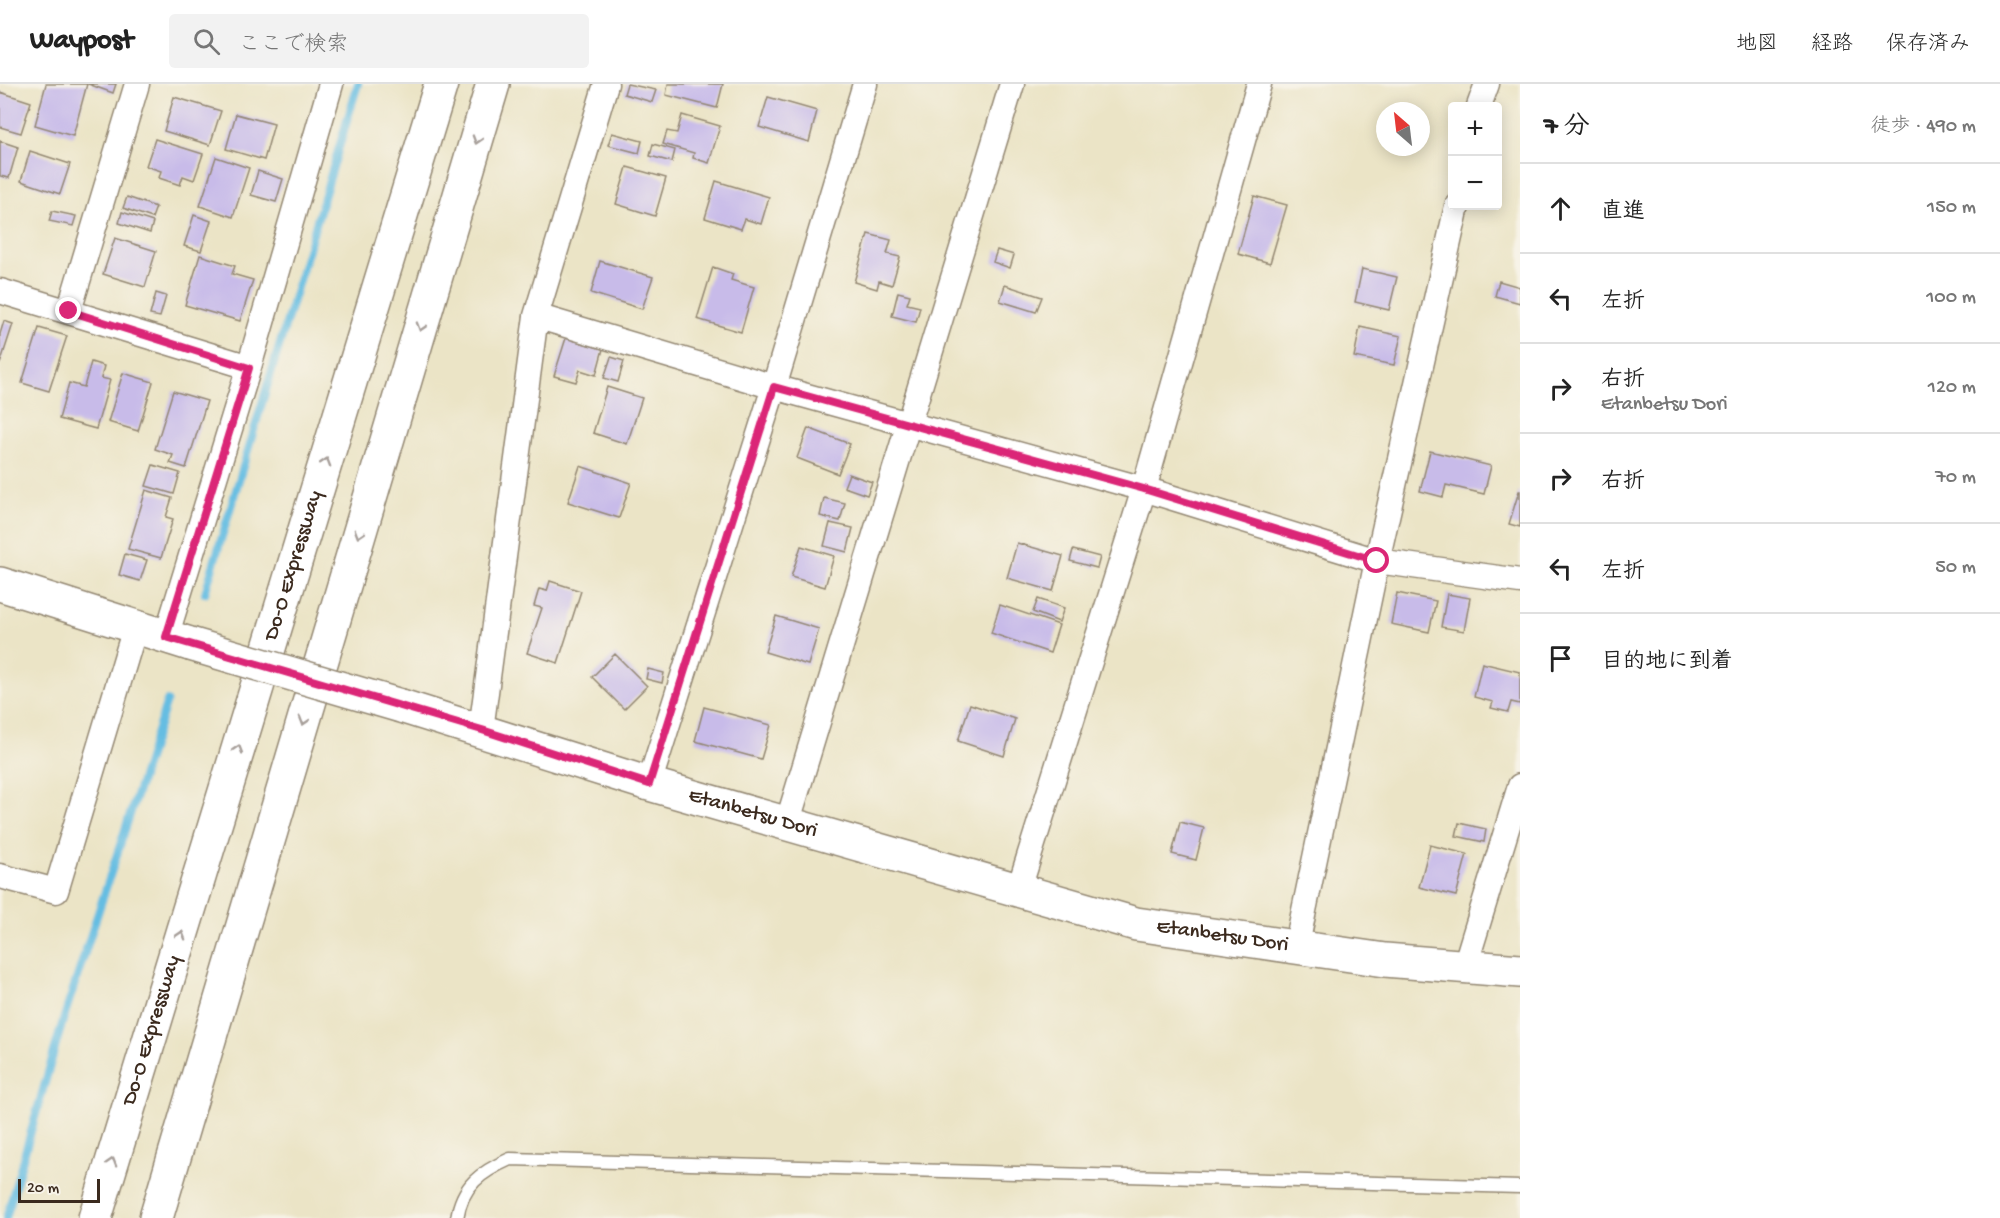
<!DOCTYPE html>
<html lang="ja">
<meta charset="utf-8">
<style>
body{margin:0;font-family:"Gochi Hand","Klee One",sans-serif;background:#f2f2f2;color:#222}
.controls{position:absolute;right:18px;top:18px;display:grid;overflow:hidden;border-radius:6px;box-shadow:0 3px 15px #0003}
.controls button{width:54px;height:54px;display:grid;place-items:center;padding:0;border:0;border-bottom:2px solid #e0e0e0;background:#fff;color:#222;font:30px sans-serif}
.compass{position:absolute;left:1376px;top:18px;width:54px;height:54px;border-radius:50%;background:#fff;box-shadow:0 3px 15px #0003;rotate:332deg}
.scale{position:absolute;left:18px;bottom:15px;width:82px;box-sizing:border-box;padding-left:6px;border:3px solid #3b2a1e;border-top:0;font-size:16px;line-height:21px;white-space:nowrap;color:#3b2a1e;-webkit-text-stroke:4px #f7f3e8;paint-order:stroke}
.stop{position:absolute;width:18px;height:18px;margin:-14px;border:4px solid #db2777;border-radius:50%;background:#fff}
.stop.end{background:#db2777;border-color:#fff;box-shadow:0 2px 6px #0008}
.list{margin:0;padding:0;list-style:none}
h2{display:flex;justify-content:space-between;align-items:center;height:78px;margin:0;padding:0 24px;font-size:26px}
h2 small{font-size:20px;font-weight:400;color:#767676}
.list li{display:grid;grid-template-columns:39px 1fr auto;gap:18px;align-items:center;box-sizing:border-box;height:90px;padding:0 24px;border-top:2px solid #e0e0e0}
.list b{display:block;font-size:22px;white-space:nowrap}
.list p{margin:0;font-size:20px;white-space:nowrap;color:#767676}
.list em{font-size:20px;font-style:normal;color:#767676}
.icon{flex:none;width:33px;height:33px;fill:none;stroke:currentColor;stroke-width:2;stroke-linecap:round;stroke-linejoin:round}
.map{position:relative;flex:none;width:1520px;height:1134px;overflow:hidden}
header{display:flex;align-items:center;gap:36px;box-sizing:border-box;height:84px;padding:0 30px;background:#fff;border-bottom:2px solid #e0e0e0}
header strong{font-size:28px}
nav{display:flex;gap:33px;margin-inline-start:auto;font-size:21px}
.search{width:420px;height:54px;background:#f2f2f2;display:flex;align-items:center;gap:15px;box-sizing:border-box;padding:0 21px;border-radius:6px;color:#767676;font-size:22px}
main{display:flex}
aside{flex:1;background:#fff}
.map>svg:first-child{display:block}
</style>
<header>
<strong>Waypost</strong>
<div class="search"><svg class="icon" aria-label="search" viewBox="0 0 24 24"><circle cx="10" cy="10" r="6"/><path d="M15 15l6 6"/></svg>ここで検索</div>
<nav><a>地図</a><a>経路</a><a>保存済み</a></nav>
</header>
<main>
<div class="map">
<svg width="1520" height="1134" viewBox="0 0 1520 1134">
<rect width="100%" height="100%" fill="#f7f3e8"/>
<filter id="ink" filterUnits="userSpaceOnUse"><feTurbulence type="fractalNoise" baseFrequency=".0167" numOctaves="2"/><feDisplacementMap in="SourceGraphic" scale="12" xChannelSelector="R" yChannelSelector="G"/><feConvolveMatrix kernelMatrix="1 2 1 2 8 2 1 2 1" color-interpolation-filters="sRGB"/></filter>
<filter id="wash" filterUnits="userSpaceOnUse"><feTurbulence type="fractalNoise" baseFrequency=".008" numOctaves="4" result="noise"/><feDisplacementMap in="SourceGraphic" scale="24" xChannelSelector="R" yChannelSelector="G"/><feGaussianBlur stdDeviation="1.35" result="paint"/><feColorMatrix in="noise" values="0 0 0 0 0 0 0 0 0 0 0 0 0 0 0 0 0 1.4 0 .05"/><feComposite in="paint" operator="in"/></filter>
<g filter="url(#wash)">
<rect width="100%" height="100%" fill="#ebe4c6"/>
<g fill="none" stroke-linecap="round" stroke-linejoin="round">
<path stroke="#65bde2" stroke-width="8" d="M205,509L358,0
M6,1134L64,933L167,617"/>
</g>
<g id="blocks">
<path fill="#c8bbe9" d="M46,0H87L73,52L35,41Z
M88,0H116L113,9Z
M627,0L656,6L652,18L624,10Z
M668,0H723L717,24L666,11Z
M0,8L31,18L21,49L0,43Z
M174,13L221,27L210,61L164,47Z
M768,13L817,27L809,58L759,43Z
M236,30L274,40L264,76L226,65Z
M682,31L720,42L709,79L693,74L694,69L663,60L667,47L677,49Z
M612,49L642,57L639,69L608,61Z
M155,55L203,70L194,96L183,92L180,101L159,94L161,87L146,82Z
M0,57L18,63L9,94L0,92Z
M653,60L675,66L672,78L650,72Z
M30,67L70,80L60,110L21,97Z
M216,73L249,84L233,133L200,122Z
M627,83L666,94L655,132L616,120Z
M258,87L283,95L276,118L251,111Z
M716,97L769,113L761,140L745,135L741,145L705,134Z
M1254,112L1287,121L1270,179L1238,170Z
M127,113L156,123L152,134L123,124Z
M52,127L76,132L73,142L49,137Z
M122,128L153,138L150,149L119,139Z
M194,131L211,137L201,167L184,162Z
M868,150L891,156L887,170L900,173L892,201L879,197L877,205L854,198Z
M115,154L156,167L145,203L103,190Z
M997,166L1014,171L1010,184L993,178Z
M200,171L235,182L232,190L253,196L240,237L185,221Z
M600,177L653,193L642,225L591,209Z
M713,183L733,190L731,196L754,203L741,248L697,235Z
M1362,185L1397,193L1389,226L1355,218Z
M1499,197L1520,203V219L1495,212Z
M1005,201L1042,213L1036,228L1000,217Z
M898,208L910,211L907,220L920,223L916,238L892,232Z
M156,209L166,212L160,233L150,231Z
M4,237L13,240L0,280V250Z
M1360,243L1401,252L1394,281L1354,273Z
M39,244L67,252L49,307L22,299Z
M566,254L603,265L596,291L580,286L576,298L554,292Z
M611,273L624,277L618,298L604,294Z
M91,278L104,282L101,294L110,296L96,345L59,335L69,299L84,303Z
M123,289L153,298L138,347L108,338Z
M607,303L642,314L627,360L593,349Z
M173,307L207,317L186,384L170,379L173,371L155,365Z
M808,344L850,360L838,390L797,374Z
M1430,367L1491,382L1484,410L1446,401L1443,413L1420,407Z
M153,381L180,389L174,410L146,402Z
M580,382L631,399L619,434L568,418Z
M849,390L872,398L867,411L844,403Z
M146,406L172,414L166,433L173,435L161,474L128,465Z
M1519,407H1520V443L1509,440Z
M824,414L845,419L840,437L820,432Z
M830,439L853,444L847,468L824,462Z
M1017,459L1063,472L1053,507L1007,494Z
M801,462L834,472L825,503L791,493Z
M1073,466L1100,473L1097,484L1070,477Z
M125,470L147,476L140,497L119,491Z
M550,497L581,507L558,579L527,569L542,524L534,522L539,505L547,507Z
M1397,509L1436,517L1429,548L1391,540Z
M1447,510L1470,514L1464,547L1441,543Z
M1038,515L1064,524L1059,538L1033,528Z
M1000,521L1059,541L1050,569L991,549Z
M776,532L819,545L808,581L765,568Z
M615,570L647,602L624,625L592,593Z
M1482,579L1520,588V620L1511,618L1508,628L1491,624L1493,618L1474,613Z
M648,585L664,589L662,599L646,595Z
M970,620L1015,635L1004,672L958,657Z
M704,623L771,641L761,675L695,657Z
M1180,738L1204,744L1196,776L1172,770Z
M1459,739L1486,745L1484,758L1456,752Z
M1430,761L1467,770L1456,812L1419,803Z"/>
</g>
</g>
<g filter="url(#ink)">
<use href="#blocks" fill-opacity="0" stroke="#938772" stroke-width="1.5"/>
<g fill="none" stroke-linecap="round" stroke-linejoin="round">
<defs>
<path id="lane" d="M457,1134C462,1101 481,1088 510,1075L1520,1103"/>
<path id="street" d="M1479,22L1487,0
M0,207L249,283
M69,227L137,0
M536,232L774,303L1144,405L1377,477L1520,497
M166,553L249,283L331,0
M481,646L536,232L606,0
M649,700L774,303L865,0
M787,740L1012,0
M0,792L56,807L135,544
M1018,808L1144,405L1259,0
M1296,865L1377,477L1457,122
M1465,882L1520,702"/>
<g id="primary">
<path d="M0,500L190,560"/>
<path id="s1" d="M401,622L649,700L1136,840L1385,876L1520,887"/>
</g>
<g id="highway">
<path id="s2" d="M95,1134L441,0"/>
<path d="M156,1134L493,0"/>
</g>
</defs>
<use href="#lane" stroke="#938772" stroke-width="15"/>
<use href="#street" stroke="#938772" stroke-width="27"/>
<use href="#primary" stroke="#938772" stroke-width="36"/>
<use href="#highway" stroke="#938772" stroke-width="36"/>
<use href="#lane" stroke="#fff" stroke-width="12"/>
<use href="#street" stroke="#fff" stroke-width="24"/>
<use href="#primary" stroke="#fff" stroke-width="33"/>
<use href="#highway" stroke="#fff" stroke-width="33"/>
<defs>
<path id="primary-bridge" d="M190,560L401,622"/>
</defs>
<use href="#primary-bridge" stroke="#938772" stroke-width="36" stroke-linecap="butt"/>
<use href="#primary-bridge" stroke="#fff" stroke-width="33"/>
</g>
<defs><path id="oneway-chevron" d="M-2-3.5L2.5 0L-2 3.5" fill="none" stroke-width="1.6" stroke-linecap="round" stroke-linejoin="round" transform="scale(1.5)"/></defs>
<g stroke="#a79f9a">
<use href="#oneway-chevron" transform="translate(477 56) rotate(107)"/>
<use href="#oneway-chevron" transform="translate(421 243) rotate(107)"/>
<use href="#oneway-chevron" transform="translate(326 378) rotate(-73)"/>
<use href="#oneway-chevron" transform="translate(359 450) rotate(107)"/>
<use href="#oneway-chevron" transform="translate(304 637) rotate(107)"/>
<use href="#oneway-chevron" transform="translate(238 665) rotate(-73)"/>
<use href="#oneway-chevron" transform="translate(181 851) rotate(-73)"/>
<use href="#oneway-chevron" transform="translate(112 1078) rotate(-73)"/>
</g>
</g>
<g fill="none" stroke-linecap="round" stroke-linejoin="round" filter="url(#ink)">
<path stroke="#db2777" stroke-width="8" d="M69,227L249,284L166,553L482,646L649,700L774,303L1144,405L1377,477"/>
</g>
<g text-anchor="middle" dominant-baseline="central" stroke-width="4.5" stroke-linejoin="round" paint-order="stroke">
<g font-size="21" fill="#3b2a1e" stroke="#f7f3e8">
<text stroke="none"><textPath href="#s2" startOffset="682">Do-O Expressway</textPath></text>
<text stroke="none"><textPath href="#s1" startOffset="368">Etanbetsu Dori</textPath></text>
<text stroke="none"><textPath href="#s1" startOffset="854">Etanbetsu Dori</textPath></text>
<text stroke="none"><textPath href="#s2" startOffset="196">Do-O Expressway</textPath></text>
</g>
</g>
</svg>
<div class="controls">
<button>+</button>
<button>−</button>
</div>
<svg class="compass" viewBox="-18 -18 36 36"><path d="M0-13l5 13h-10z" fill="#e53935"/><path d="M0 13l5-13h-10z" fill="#767676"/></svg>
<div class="scale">20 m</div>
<div class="stop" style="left:1377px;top:477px"></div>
<div class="stop end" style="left:69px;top:227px"></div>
</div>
<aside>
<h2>7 分<small>徒歩 · 490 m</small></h2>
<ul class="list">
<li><svg class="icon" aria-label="ahead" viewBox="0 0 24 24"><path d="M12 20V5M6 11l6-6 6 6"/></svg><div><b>直進</b></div><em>150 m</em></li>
<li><svg class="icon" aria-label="left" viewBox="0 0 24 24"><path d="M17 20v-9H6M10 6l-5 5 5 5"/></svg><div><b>左折</b></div><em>100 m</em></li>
<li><svg class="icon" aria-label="right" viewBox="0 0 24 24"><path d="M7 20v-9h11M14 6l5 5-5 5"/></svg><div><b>右折</b><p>Etanbetsu Dori</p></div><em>120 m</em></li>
<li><svg class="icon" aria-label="right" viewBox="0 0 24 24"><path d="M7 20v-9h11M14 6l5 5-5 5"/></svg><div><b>右折</b></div><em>70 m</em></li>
<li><svg class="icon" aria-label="left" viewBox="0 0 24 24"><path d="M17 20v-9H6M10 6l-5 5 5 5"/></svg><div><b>左折</b></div><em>50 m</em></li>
<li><svg class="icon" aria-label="arrive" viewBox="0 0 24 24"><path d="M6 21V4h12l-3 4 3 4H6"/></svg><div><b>目的地に到着</b></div></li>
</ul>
</aside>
</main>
